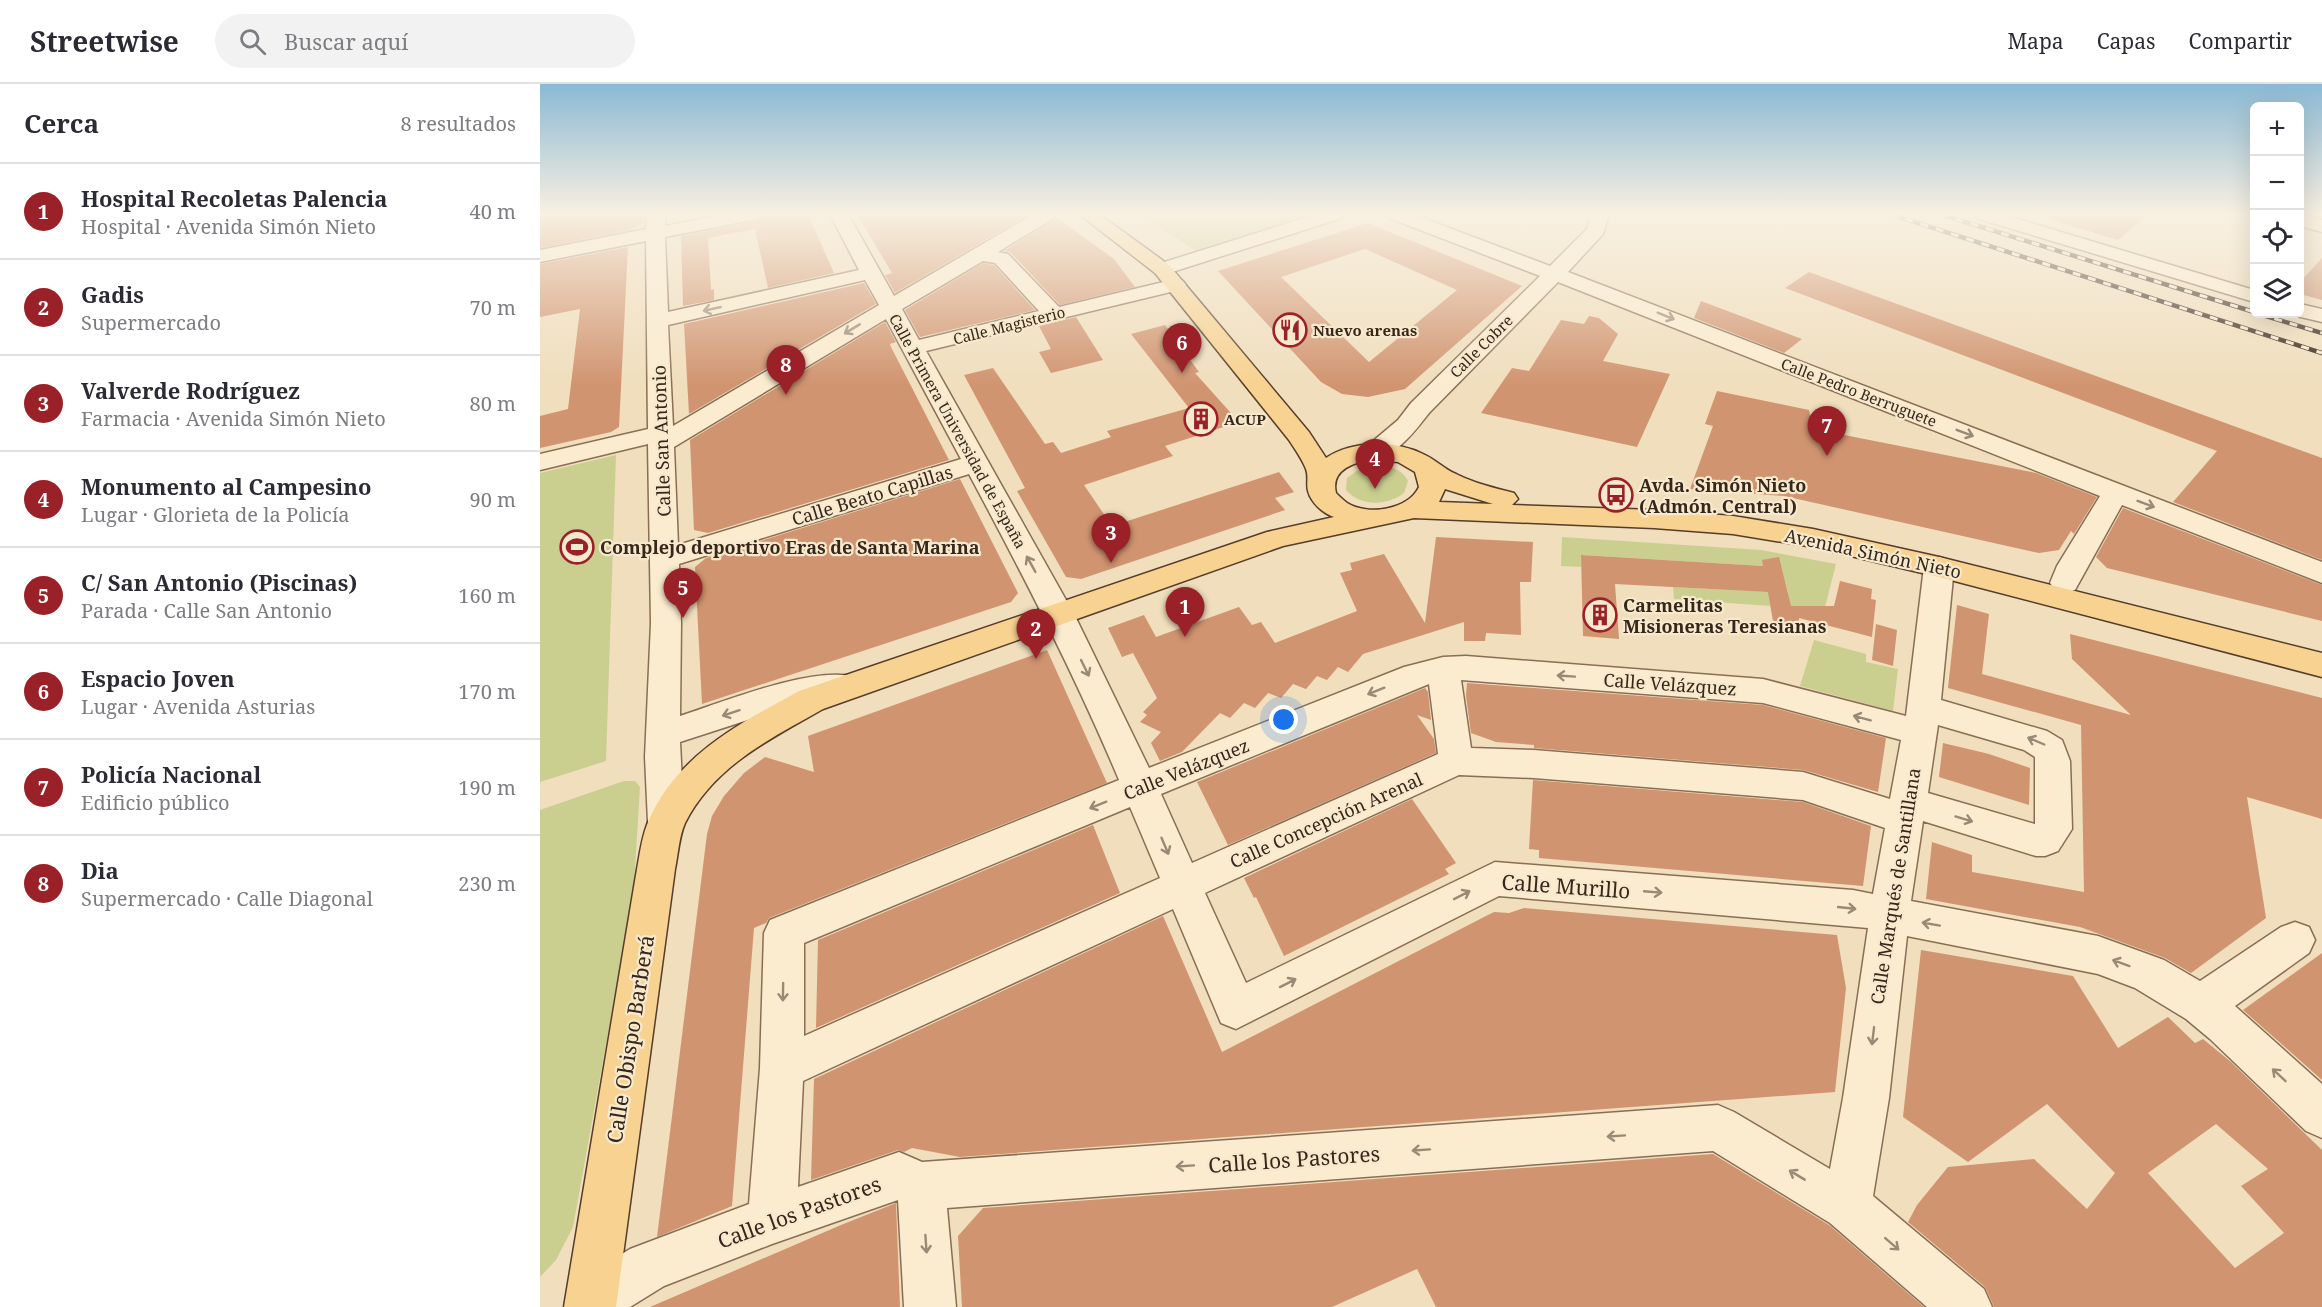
<!DOCTYPE html>
<html lang="es">
<meta charset="utf-8">
<style>
body{margin:0;font-family:"Noto Serif",serif;background:#f2f2f3;color:#2b2b33}
.controls{position:absolute;right:18px;top:18px;display:grid;overflow:hidden;border-radius:9px;box-shadow:0 6px 24px #0002}
.controls button{width:54px;height:54px;display:grid;place-items:center;padding:0;border:0;border-bottom:2px solid #e1e1e2;background:#fff;color:#2b2b33;font:30px sans-serif}
.you{position:absolute;left:744px;top:636px;width:21px;height:21px;margin:-15px;border:4px solid #fff;border-radius:50%;background:#1a73e8;box-shadow:0 0 0 9px #1a73e833}
.badge{display:grid;place-items:center;width:39px;height:39px;border-radius:50%;background:#9b2128;color:#fff;font-size:20px;font-weight:700}
.pin{position:absolute;translate:-50% -50px;filter:drop-shadow(0 2px 3px #0008)}
.pin::after{content:'';position:absolute;top:32px;width:21px;height:18px;background:inherit;clip-path:polygon(0 0,100% 0,50% 100%)}
.list{margin:0;padding:0;list-style:none}
h2{display:flex;justify-content:space-between;align-items:center;height:78px;margin:0;padding:0 24px;font-size:26px}
h2 small{font-size:20px;font-weight:400;color:#7c7c81}
.list li{display:grid;grid-template-columns:39px 1fr auto;gap:18px;align-items:center;box-sizing:border-box;height:96px;padding:0 24px;border-top:2px solid #e1e1e2}
.list b{display:block;font-size:22px;white-space:nowrap}
.list p{margin:0;font-size:20px;white-space:nowrap;color:#7c7c81}
.list em{font-size:20px;font-style:normal;color:#7c7c81}
.icon{flex:none;width:33px;height:33px;fill:none;stroke:currentColor;stroke-width:2;stroke-linecap:round;stroke-linejoin:round}
.map{position:relative;flex:none;width:1782px;height:1223px;overflow:hidden}
header{display:flex;align-items:center;gap:36px;box-sizing:border-box;height:84px;padding:0 30px;background:#fff;border-bottom:2px solid #e1e1e2}
header strong{font-size:28px}
nav{display:flex;gap:33px;margin-inline-start:auto;font-size:21px}
.search{width:420px;height:54px;background:#f2f2f3;display:flex;align-items:center;gap:15px;box-sizing:border-box;padding:0 21px;border-radius:33px;color:#7c7c81;font-size:22px}
main{display:flex}
aside{flex:1;background:#fff}
.map>svg:first-child{display:block}
</style>
<header>
<strong>Streetwise</strong>
<div class="search"><svg class="icon" aria-label="search" viewBox="0 0 24 24"><circle cx="10" cy="10" r="6"/><path d="M15 15l6 6"/></svg>Buscar aquí</div>
<nav><a>Mapa</a><a>Capas</a><a>Compartir</a></nav>
</header>
<main>
<aside>
<h2>Cerca<small>8 resultados</small></h2>
<ul class="list">
<li><span class="badge">1</span><div><b>Hospital Recoletas Palencia</b><p>Hospital · Avenida Simón Nieto</p></div><em>40 m</em></li>
<li><span class="badge">2</span><div><b>Gadis</b><p>Supermercado</p></div><em>70 m</em></li>
<li><span class="badge">3</span><div><b>Valverde Rodríguez</b><p>Farmacia · Avenida Simón Nieto</p></div><em>80 m</em></li>
<li><span class="badge">4</span><div><b>Monumento al Campesino</b><p>Lugar · Glorieta de la Policía</p></div><em>90 m</em></li>
<li><span class="badge">5</span><div><b>C/ San Antonio (Piscinas)</b><p>Parada · Calle San Antonio</p></div><em>160 m</em></li>
<li><span class="badge">6</span><div><b>Espacio Joven</b><p>Lugar · Avenida Asturias</p></div><em>170 m</em></li>
<li><span class="badge">7</span><div><b>Policía Nacional</b><p>Edificio público</p></div><em>190 m</em></li>
<li><span class="badge">8</span><div><b>Dia</b><p>Supermercado · Calle Diagonal</p></div><em>230 m</em></li>
</ul>
</aside>
<div class="map">
<svg width="1782" height="1223" viewBox="0 0 1782 1223">
<rect width="100%" height="100%" fill="#f0debd"/>
<path fill="#cacf90" d="M600,130H770L656,167Z
M76,371L66,677L0,698V389Z
M831,381C846,381 861,383 868,397L864,409C847,422 821,423 806,406L807,394L821,384Z
M1022,453L1221,466L1296,480L1284,527L1259,522H1230L1134,515L1133,503L1248,509L1241,483L1041,471V483L1021,482Z
M1274,556L1326,570V578L1358,585L1353,627L1260,602Z
M84,697H95L100,703L94,801L87,844L33,1143L16,1176L0,1193V726Z"/>
<path fill="#d19470" fill-rule="evenodd" d="M25,130H106L105,138L90,146L0,164V134Z
M223,130H268L294,189L228,204L215,145L168,154L171,206L174,205V216L143,222L141,152L213,138L220,136Z
M317,130H490L355,209L345,191L352,189Z
M1510,130H1609L1578,156L1509,135Z
M517,134L574,175L595,203L520,221L470,168L464,167Z
M828,139L982,202L865,305L828,313L802,310L781,298L678,187ZM825,165L917,206L829,278L741,193Z
M88,163L79,343L71,348L0,364V332L28,325L40,225L0,233V180Z
M1782,174V216L1760,210V198Z
M443,179L454,181L495,226L380,253L365,226Z
M1269,188L1782,374V476L1633,418L1677,367L1245,204Z
M324,199L336,220L149,330L144,240Z
M1161,217L1262,255L1244,269L1154,234Z
M1049,232L1059,234L1078,250L1063,277L1130,290L1097,363L941,329L972,284L989,287L1021,236L1044,240Z
M536,233L563,276L511,289L499,268L511,265L499,242Z
M345,238L356,258L350,260L351,263L409,376L168,449L154,446L150,356Z
M625,241L659,288L655,289L699,338L625,362L633,372L544,401L572,442L739,388L754,408L735,414L745,426L541,495L526,493L477,407L485,404L424,291L453,284L505,360L513,358L521,369L571,353L567,347L649,324L591,250Z
M1177,307L1269,326L1270,332L1286,339L1294,349L1496,389L1557,413L1534,450L1531,447L1519,466L1499,469L1244,412L1150,405L1173,342L1165,340Z
M420,395L478,509L471,518L162,620L155,483L166,474Z
M1583,424L1782,501V537L1567,484L1556,473Z
M896,453L993,458L991,498H980L981,551L946,549L945,557H924V538L823,570L808,588L798,583L787,596L777,592L766,605L753,600L741,614L728,609L715,624L704,619L690,634L680,629L642,668L620,677L611,659L621,648L600,638L607,631L603,628L617,614L593,569L582,573L568,544L604,531L616,553L699,523L712,541L721,538L735,559L817,527L800,489L812,486L810,479L844,470L885,539Z
M1041,471L1223,482L1222,476L1239,473L1251,522H1294L1300,497L1332,505L1331,515L1336,516L1332,553L1259,534L1258,551L1235,549L1228,508L1075,500L1079,555L1043,552Z
M1417,521L1449,530L1442,590L1591,631L1532,575L1530,550L1782,614V735L1707,713L1726,834L1651,889L1625,874L1540,843L1386,815L1392,758L1432,771V788L1544,808L1541,641L1408,604Z
M1336,540L1357,546L1353,582L1332,576Z
M507,566L567,699L229,834L226,839L214,844L192,1122L117,1153L167,750L172,732L184,712L204,689L225,673L274,688L268,652Z
M927,599L1223,621L1346,654L1338,708L1263,686L994,664V661L956,658L931,649L926,612Z
M885,604L888,608L891,636L877,631L894,655L896,669L688,761L657,698Z
M1403,659L1449,670L1490,684L1489,721L1399,693Z
M993,696L1263,718L1331,742L1323,802L999,774V766L989,765Z
M872,715L916,779L905,785L909,790L744,872L716,813L714,814L704,794Z
M553,741L580,809L276,944L278,856Z
M984,824L1297,851L1306,904L1295,1008L420,1073L372,1064L364,1068L358,1066L271,1096L274,995L623,832L682,968L944,833L954,828L969,829Z
M1381,866L1533,892L1578,964L1628,933L1655,959L1663,955L1691,978L1782,1066V1223H1454L1445,1203L1368,1138L1377,1121L1408,1083L1494,1075L1547,1125L1575,1089L1507,1020L1428,1078L1363,1033ZM1676,1040L1728,1085L1701,1102L1744,1149L1695,1184L1608,1089Z
M1782,869V996L1703,926Z
M1173,1070L1289,1141L1384,1223H896L877,1185L792,1223H422L418,1152L443,1124Z
M356,1119L360,1223H110L301,1141Z"/>
<g fill="none" stroke-linecap="round" stroke-linejoin="round">
<defs>
<path id="minor" d="M108,130H126L125,142L186,130H221L219,134L212,136L125,153L128,228L319,186L290,130H308L354,212L494,130H516L514,134L458,168L468,170L519,223L636,195L643,197L646,201L643,205L386,267L535,532L609,684L864,583L903,573L926,572L1223,595L1366,632L1384,483L1389,476L1399,473L1409,476L1414,483L1401,616L1507,647L1522,656L1530,677L1532,745L1518,767L1505,772H1496L1383,737L1371,817L1558,852L1624,876L1660,897L1741,843L1755,838L1769,843L1775,856L1769,869L1695,922L1782,1000V1054L1766,1047L1670,955L1646,935L1595,904L1558,890L1367,852L1349,1014L1333,1112L1444,1205L1452,1223H1387L1290,1139L1173,1067L407,1124L416,1223H364L358,1116L232,1160L124,1202L90,1223H27L25,1218L33,1200L90,1165L209,1120L220,984L224,849L230,836L579,696C535,591 483,491 429,390L139,480L141,539L140,632C183,618 274,581 315,593L319,602L315,611L303,614L270,616L140,658L144,738L139,749L126,753L113,749L108,738L105,673L111,539L108,360L0,386V370L108,345L106,157L0,178V166L106,145ZM443,177L455,179L499,227L379,256L362,225ZM325,196L339,221L133,342L128,241ZM346,235L421,375L138,461L134,363ZM921,596L1223,619L1361,656L1350,715L1263,688L994,666L931,664ZM889,600L898,670L652,779L621,710ZM1398,641L1484,666L1495,673V740L1388,709ZM919,691L994,694L1263,716L1345,744L1333,810L1313,806L955,778L706,899L665,809ZM590,723L620,794L264,952V859ZM959,812L1328,844L1303,1014L1290,1085L1194,1028L1178,1021L382,1078L359,1068L258,1103L263,997L633,825L681,939L696,945Z
M777,130H804L802,134L629,189H615L612,185L615,181Z
M847,130H872L1010,182L1047,145L1051,130H1069L1063,150L1028,188L1782,478V499L1582,421L1535,506L1525,509L1515,506L1510,499L1517,482L1560,412L1018,198L889,329C875,347 851,380 826,373L822,368L826,363L858,336L871,319L1000,192L849,134Z
M1434,130H1461L1714,206V218L1436,134Z
M1760,130L1782,136V148L1760,142Z
M1760,220L1782,225V238L1752,231L1760,230Z"/>
<path id="major" d="M539,130H559L629,181L769,348L786,374C813,356 856,356 885,371C896,376 904,385 916,390C934,399 954,404 974,409L978,415L972,421L1114,426L1193,432L1273,445L1399,473L1782,569V593L1399,493L1273,463L1193,450L1114,444L874,434L743,462L283,625C230,655 174,682 145,739C139,752 138,771 135,785L76,1223H24L97,785C100,769 102,751 109,736C137,671 201,639 259,607L727,448L794,433C784,430 771,419 768,407C766,399 769,393 766,385C762,375 755,365 749,356L615,189ZM835,376L858,378L875,388L879,403C868,426 828,432 807,419C803,416 799,412 796,409C790,385 816,377 835,376ZM905,405L953,420L899,418Z"/>
</defs>
<use href="#minor" stroke="#896e55" stroke-width="3"/>
<use href="#major" stroke="#563c2a" stroke-width="3"/>
<use href="#minor" fill="#fbecd0" fill-rule="evenodd"/>
<use href="#major" fill="#f7d291" fill-rule="evenodd"/>
<defs>
<path id="rail" d="M1350,130L1782,269
M1400,130L1714,228
M1719,230L1782,249"/>
</defs>
<use href="#rail" stroke="#37271b" stroke-width="4.5"/>
<use href="#rail" stroke="#f7e9cd" stroke-width="3" stroke-dasharray="8" stroke-linecap="butt"/>
</g>
<defs><path id="oneway-shaft" d="M-6 0H5M1.5-3L5.5 0L1.5 3" fill="none" stroke-width="1.6" stroke-linecap="round" stroke-linejoin="round" transform="scale(1.5)"/></defs>
<g stroke="#998a76">
<use href="#oneway-shaft" transform="translate(172 225) rotate(167)"/>
<use href="#oneway-shaft" transform="translate(1126 232) rotate(22)"/>
<use href="#oneway-shaft" transform="translate(312 245) rotate(149)"/>
<use href="#oneway-shaft" transform="translate(1425 349) rotate(21)"/>
<use href="#oneway-shaft" transform="translate(1606 420) rotate(21)"/>
<use href="#oneway-shaft" transform="translate(491 480) rotate(-119)"/>
<use href="#oneway-shaft" transform="translate(545 584) rotate(64)"/>
<use href="#oneway-shaft" transform="translate(1026 592) rotate(-176)"/>
<use href="#oneway-shaft" transform="translate(836 607) rotate(158)"/>
<use href="#oneway-shaft" transform="translate(191 629) rotate(162)"/>
<use href="#oneway-shaft" transform="translate(1322 634) rotate(-165)"/>
<use href="#oneway-shaft" transform="translate(1496 657) rotate(-157)"/>
<use href="#oneway-shaft" transform="translate(558 721) rotate(158)"/>
<use href="#oneway-shaft" transform="translate(1424 735) rotate(17)"/>
<use href="#oneway-shaft" transform="translate(625 762) rotate(67)"/>
<use href="#oneway-shaft" transform="translate(1113 808) rotate(5)"/>
<use href="#oneway-shaft" transform="translate(922 811) rotate(-27)"/>
<use href="#oneway-shaft" transform="translate(1307 824) rotate(6)"/>
<use href="#oneway-shaft" transform="translate(1391 840) rotate(-170)"/>
<use href="#oneway-shaft" transform="translate(1581 879) rotate(-160)"/>
<use href="#oneway-shaft" transform="translate(748 899) rotate(-27)"/>
<use href="#oneway-shaft" transform="translate(243 908) rotate(91)"/>
<use href="#oneway-shaft" transform="translate(1333 952) rotate(97)"/>
<use href="#oneway-shaft" transform="translate(1739 991) rotate(-137)"/>
<use href="#oneway-shaft" transform="translate(1076 1052) rotate(176)"/>
<use href="#oneway-shaft" transform="translate(881 1066) rotate(176)"/>
<use href="#oneway-shaft" transform="translate(645 1082) rotate(176)"/>
<use href="#oneway-shaft" transform="translate(1257 1091) rotate(-149)"/>
<use href="#oneway-shaft" transform="translate(386 1160) rotate(86)"/>
<use href="#oneway-shaft" transform="translate(1352 1160) rotate(41)"/>
</g>
<linearGradient id="sky" x2="0" y2="1"><stop stop-color="#8bb9d4"/><stop offset="0.43" stop-color="#f8f0e1"/><stop offset="1" stop-color="#f8f0e1" stop-opacity="0"/></linearGradient>
<rect width="1782" height="301" fill="url(#sky)"/>
<defs>
<symbol id="restaurant-ring" viewBox="-11 -11 22 22"><circle r="9.5" fill="#f7e9cd" stroke="#9b2128" stroke-width="1.5"/><path d="M-5-6h1v4h1v-4h1v4h1v-4h1v5L-1.5 .5V6h-2V.5L-5-1ZM5-6V6H3V1.5H1.5Q1.5-4 5-6Z" fill="#9b2128"/></symbol>
<symbol id="building-ring" viewBox="-11 -11 22 22"><circle r="9.5" fill="#f7e9cd" stroke="#9b2128" stroke-width="1.5"/><path d="M-4-6H4V6H1V3H-1V6H-4ZM-2.5-4.3h1.7v1.8h-1.7ZM.8-4.3h1.7v1.8H.8ZM-2.5-1h1.7V.8h-1.7ZM.8-1h1.7V.8H.8Z" fill="#9b2128"/></symbol>
<symbol id="bus-ring" viewBox="-11 -11 22 22"><circle r="9.5" fill="#f7e9cd" stroke="#9b2128" stroke-width="1.5"/><path d="M-5-6H5V4H4V6H2V4H-2V6H-4V4H-5ZM-3.5-4V0h7V-4ZM-3.5 1.2v1.5H-2V1.2ZM2 1.2v1.5H3.5V1.2Z" fill="#9b2128"/></symbol>
<symbol id="stadium-ring" viewBox="-11 -11 22 22"><circle r="9.5" fill="#f7e9cd" stroke="#9b2128" stroke-width="1.5"/><path d="M0-5a6.5 5 0 1 0 0 10a6.5 5 0 1 0 0-10ZM-3.5-1.8h7v3.6h-7Z" fill="#9b2128"/></symbol>
</defs>
<g fill-rule="evenodd">
<use href="#restaurant-ring" x="731" y="227" width="38" height="38"/>
<use href="#building-ring" x="642" y="316" width="38" height="38"/>
<use href="#bus-ring" x="1057" y="392" width="38" height="38"/>
<use href="#stadium-ring" x="18" y="444" width="38" height="38"/>
<use href="#building-ring" x="1041" y="512" width="38" height="38"/>
</g>
<g text-anchor="middle" dominant-baseline="central" stroke-width="4.5" stroke-linejoin="round" paint-order="stroke">
<g font-size="15" fill="#37271b" stroke="#f7e9cd">
<text transform="translate(469 241) rotate(-14)">Calle Magisterio</text>
<text transform="translate(941 262) rotate(-45)">Calle Cobre</text>
<text transform="translate(1319 308) rotate(21)">Calle Pedro Berruguete</text>
<text transform="translate(418 347) rotate(61)">Calle Primera Universidad de España</text>
</g>
<g font-size="15" font-weight="bold" fill="#37271b" stroke="#f7e9cd" text-anchor="start">
<text x="773" y="246">Nuevo arenas</text>
<text x="684" y="335">ACUP</text>
</g>
<g font-size="18" fill="#37271b" stroke="#f7e9cd">
<text transform="translate(121 357) rotate(-92)">Calle San Antonio</text>
<text transform="translate(332 411) rotate(-17)">Calle Beato Capillas</text>
<text transform="translate(1333 469) rotate(12)">Avenida Simón Nieto</text>
<text transform="translate(1130 600) rotate(4)">Calle Velázquez</text>
<text transform="translate(646 685) rotate(-22)">Calle Velázquez</text>
<text transform="translate(786 736) rotate(-24)">Calle Concepción Arenal</text>
<text transform="translate(1355 802) rotate(-81)">Calle Marqués de Santillana</text>
</g>
<g font-size="18" font-weight="bold" fill="#37271b" stroke="#f7e9cd" text-anchor="start">
<text x="1099" y="401">Avda. Simón Nieto<tspan x="1099" dy="21">(Admón. Central)</tspan></text>
<text x="60" y="463">Complejo deportivo Eras de Santa Marina</text>
<text x="1083" y="521">Carmelitas<tspan x="1083" dy="21">Misioneras Teresianas</tspan></text>
</g>
<g font-size="21" fill="#37271b" stroke="#f7e9cd">
<text transform="translate(1026 802) rotate(4)">Calle Murillo</text>
<text transform="translate(90 955) rotate(-81)">Calle Obispo Barberá</text>
<text transform="translate(754 1075) rotate(-4)">Calle los Pastores</text>
<text transform="translate(259 1128) rotate(-20)">Calle los Pastores</text>
</g>
</g>
</svg>
<div class="controls">
<button>+</button>
<button>−</button>
<button><svg class="icon" aria-label="locate" viewBox="0 0 24 24"><circle cx="12" cy="12" r="6"/><path d="M12 2v4M12 18v4M2 12h4M18 12h4"/></svg></button>
<button><svg class="icon" aria-label="layers" viewBox="0 0 24 24"><path d="M12 4l9 5-9 5-9-5zM3 14l9 5 9-5"/></svg></button>
</div>
<div class="you"></div>
<div class="pin badge" style="left:645px;top:553px">1</div>
<div class="pin badge" style="left:496px;top:575px">2</div>
<div class="pin badge" style="left:571px;top:479px">3</div>
<div class="pin badge" style="left:835px;top:405px">4</div>
<div class="pin badge" style="left:143px;top:534px">5</div>
<div class="pin badge" style="left:642px;top:289px">6</div>
<div class="pin badge" style="left:1287px;top:372px">7</div>
<div class="pin badge" style="left:246px;top:311px">8</div>
</div>
</main>
